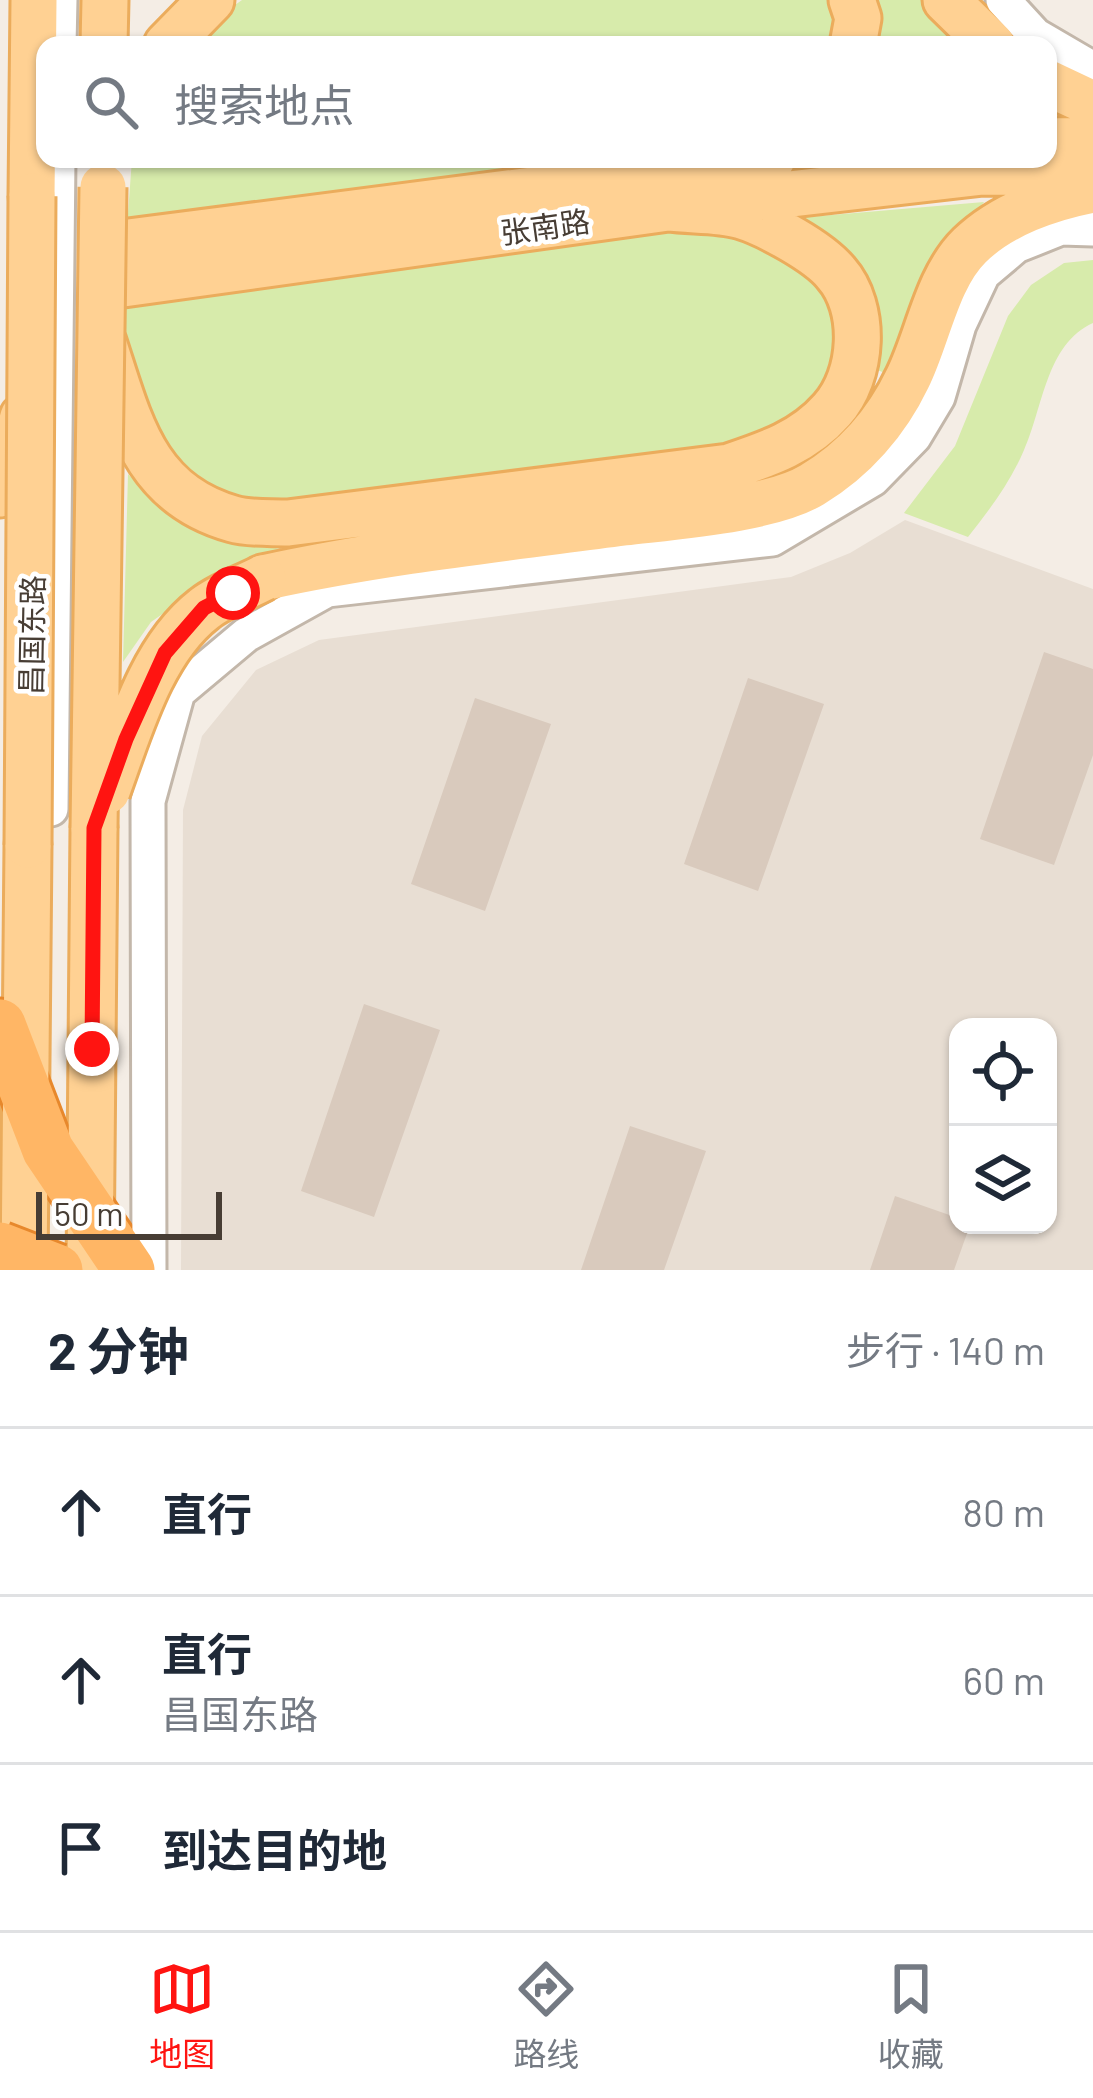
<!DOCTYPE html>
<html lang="zh">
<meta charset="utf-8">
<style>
body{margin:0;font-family:Barlow,"Noto Sans SC",sans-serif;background:#f2f2f3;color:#1f2937}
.controls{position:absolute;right:36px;bottom:36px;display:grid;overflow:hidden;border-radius:24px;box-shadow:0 3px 9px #0004}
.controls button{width:108px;height:108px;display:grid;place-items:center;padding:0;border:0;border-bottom:3px solid #e0e1e3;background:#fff;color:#1f2937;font:60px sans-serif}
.scale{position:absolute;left:36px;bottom:30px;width:186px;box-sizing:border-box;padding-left:12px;border:6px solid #473d34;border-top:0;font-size:33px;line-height:42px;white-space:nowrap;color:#473d34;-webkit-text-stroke:9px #fff;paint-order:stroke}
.stop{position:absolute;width:36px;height:36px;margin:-27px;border:9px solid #ff1411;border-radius:50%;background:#fff}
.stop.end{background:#ff1411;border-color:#fff;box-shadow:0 3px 12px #0008}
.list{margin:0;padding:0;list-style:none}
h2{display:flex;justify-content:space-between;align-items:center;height:156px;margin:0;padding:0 48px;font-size:51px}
h2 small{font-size:39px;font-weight:400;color:#747a83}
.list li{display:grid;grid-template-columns:78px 1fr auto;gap:36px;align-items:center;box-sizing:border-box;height:168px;padding:0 48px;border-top:3px solid #e0e1e3}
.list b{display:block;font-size:45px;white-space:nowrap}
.list p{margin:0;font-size:39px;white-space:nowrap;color:#747a83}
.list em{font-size:39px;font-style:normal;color:#747a83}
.icon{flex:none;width:66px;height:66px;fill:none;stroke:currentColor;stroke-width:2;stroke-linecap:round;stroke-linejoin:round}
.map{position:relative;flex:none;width:1093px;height:1270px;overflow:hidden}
.search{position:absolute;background:#fff;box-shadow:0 3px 9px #0004;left:36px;right:36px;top:36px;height:132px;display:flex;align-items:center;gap:30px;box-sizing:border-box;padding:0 42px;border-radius:24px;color:#747a83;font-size:45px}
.sheet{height:660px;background:#fff}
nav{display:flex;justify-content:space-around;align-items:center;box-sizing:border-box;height:168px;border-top:3px solid #e0e1e3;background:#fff;font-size:33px;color:#747a83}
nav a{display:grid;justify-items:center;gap:6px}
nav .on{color:#ff1411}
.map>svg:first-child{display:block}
</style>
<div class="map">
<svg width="1093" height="1270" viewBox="0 0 1093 1270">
<rect width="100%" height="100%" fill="#f4ede5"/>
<path fill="#e8ded3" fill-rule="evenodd" d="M905,520L1093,589V1270H181L183,810L202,736L256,670L319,640L791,577L850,553ZM958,1027H1048V1225H958Z"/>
<path fill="#d7ebab" d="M242,0H831L836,25L832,45H187L204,27Z
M873,0H926L966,45H875Z
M132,159H596L127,227Z
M984,202L943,253L888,374L877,370C879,292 866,257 796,218Z
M692,227C748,237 850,261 842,338C840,360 823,387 814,408L722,450L311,503L265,502L211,492L166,456L126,358L125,302Z
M1093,260V323C1046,344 1043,408 1024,450C1010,483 990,509 968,537L904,513L955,446L1008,316L1031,285L1064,263Z
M128,474L168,515L227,539L281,549L227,569L151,622L123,662Z"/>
<path fill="#d9cabd" d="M1044,652L1093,669V755L1054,865L980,839Z
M748,678L824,704L758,891L684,864Z
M475,698L551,724L485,911L411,884Z
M364,1004L440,1030L374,1217L301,1191Z
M630,1126L706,1151L664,1270H581Z
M895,1196L958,1218V1225H970L954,1270H870Z"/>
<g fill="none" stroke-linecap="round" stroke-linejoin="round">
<defs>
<path id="minor" d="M1003,0L1035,35L1093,69
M59,45L60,0
M51,809L58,159
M149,1270L148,801L178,692L246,635L327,590L772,539L873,479L914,437L938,397L959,325L983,274L1016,246L1061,228L1093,229"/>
<path id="major" d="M852,0L858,18L853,45
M946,0L992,45
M104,45L105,0
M167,45L211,0
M1048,83L1093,104
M1048,141L1093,140
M32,196L34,0
M121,243L772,159
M123,284L668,208L983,172L1093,173
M103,342C129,420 143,494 233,519C250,524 271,522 288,523L729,467C768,454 804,442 832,410C863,376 867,308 836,273C819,252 768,224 742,216C720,209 692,211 668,208
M0,494L23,417
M263,578C382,552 503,539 624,523C674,517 771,510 812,485C854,460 887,422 908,378C928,338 937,278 970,246C1002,215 1050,198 1093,190
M24,1270L28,845
M90,1270L94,828"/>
<path id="highway" d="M0,1025L48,1150L129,1270"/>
</defs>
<use href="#minor" stroke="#c3b7aa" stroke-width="39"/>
<use href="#major" stroke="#ebac5c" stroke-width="51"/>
<use href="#highway" stroke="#e7882c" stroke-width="57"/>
<use href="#minor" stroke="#fff" stroke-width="33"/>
<use href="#major" stroke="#ffd193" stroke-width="45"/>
<use href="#highway" stroke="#ffb665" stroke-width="51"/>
<defs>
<path id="major-bridge" d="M107,791C129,731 151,650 204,609C220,596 244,588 263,578
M94,828L103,187
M28,845L32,196"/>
<path id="highway-bridge" d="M0,1248L57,1270"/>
</defs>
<use href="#major-bridge" stroke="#ebac5c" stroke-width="51" stroke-linecap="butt"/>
<use href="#highway-bridge" stroke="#e7882c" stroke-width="57" stroke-linecap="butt"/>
<use href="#major-bridge" stroke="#ffd193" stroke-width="45"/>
<use href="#highway-bridge" stroke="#ffb665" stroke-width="51"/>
</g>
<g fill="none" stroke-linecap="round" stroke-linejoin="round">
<path stroke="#ff1411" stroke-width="15" d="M92,1049L94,828L126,739L165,653L204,608L233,593"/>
</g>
<g text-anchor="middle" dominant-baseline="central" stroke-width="9" stroke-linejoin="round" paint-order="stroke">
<g font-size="30" fill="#473d34" stroke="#fff">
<text transform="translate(545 226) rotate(-8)">张南路</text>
<text transform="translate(31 635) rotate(-89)">昌国东路</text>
</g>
</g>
</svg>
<div class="controls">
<button><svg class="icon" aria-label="locate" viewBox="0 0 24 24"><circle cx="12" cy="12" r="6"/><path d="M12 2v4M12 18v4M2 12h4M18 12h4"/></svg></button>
<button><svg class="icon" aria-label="layers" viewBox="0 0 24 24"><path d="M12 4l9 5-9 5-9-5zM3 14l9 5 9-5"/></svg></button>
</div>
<div class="scale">50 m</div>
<div class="stop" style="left:233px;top:593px"></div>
<div class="stop end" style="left:92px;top:1049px"></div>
<div class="search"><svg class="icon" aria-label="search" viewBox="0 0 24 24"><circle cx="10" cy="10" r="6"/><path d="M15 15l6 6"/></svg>搜索地点</div>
</div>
<section class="sheet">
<h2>2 分钟<small>步行 · 140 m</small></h2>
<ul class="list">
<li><svg class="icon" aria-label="ahead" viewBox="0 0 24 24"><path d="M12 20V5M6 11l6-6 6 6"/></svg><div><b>直行</b></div><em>80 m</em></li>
<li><svg class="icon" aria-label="ahead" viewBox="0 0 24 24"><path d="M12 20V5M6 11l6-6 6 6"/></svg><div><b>直行</b><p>昌国东路</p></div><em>60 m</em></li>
<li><svg class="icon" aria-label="arrive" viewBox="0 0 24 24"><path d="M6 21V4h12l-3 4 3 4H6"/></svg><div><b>到达目的地</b></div></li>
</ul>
</section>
<nav>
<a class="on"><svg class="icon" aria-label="map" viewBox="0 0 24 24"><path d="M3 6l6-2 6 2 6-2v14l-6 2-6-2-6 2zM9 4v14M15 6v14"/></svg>地图</a>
<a><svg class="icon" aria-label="directions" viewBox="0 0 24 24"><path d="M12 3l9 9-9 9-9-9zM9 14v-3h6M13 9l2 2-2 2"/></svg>路线</a>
<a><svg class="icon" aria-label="saved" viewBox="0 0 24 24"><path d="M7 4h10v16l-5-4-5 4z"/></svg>收藏</a>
</nav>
